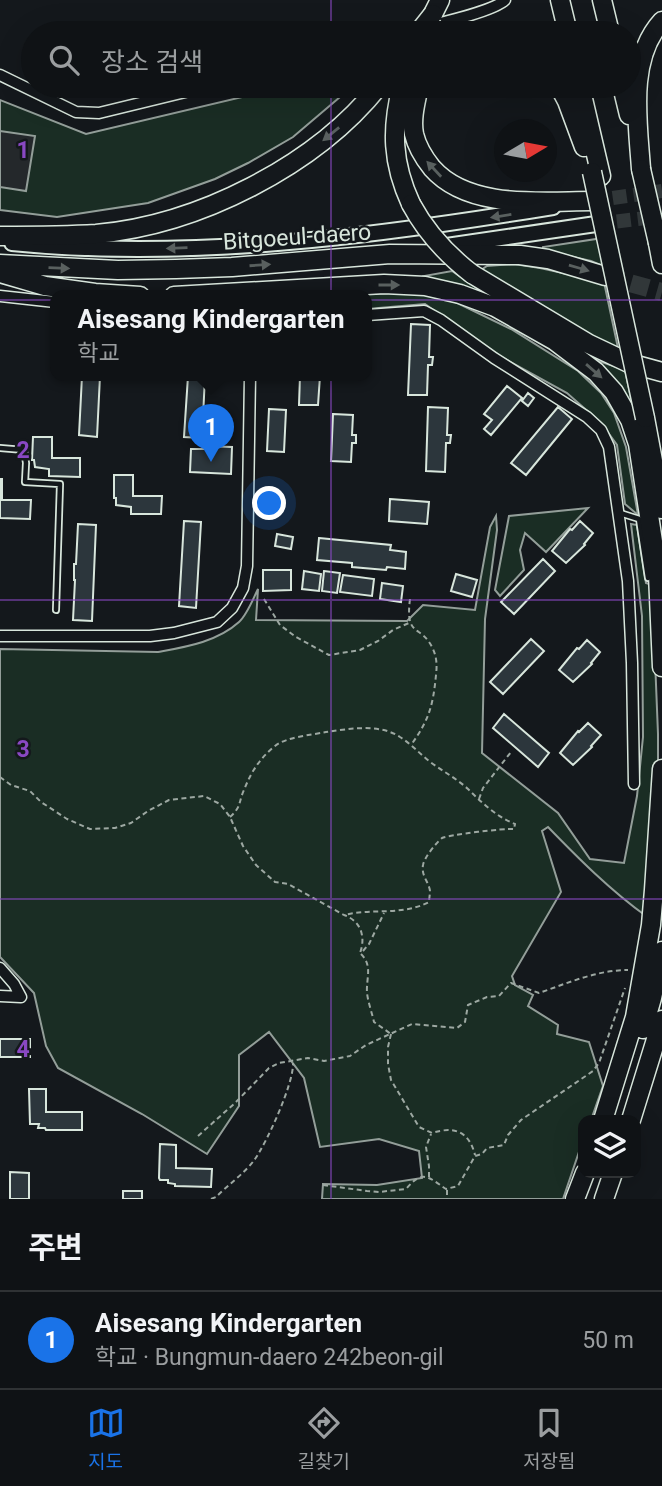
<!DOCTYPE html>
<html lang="ko">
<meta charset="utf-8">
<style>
body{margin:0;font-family:Roboto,"Noto Sans KR",sans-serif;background:#181b1e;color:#f1f3f6}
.controls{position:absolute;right:21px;bottom:21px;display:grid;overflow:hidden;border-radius:14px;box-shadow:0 7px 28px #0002}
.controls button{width:63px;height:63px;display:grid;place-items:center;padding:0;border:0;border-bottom:2px solid #2f3234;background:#0f1215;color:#f1f3f6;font:35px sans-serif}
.compass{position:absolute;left:494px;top:119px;width:63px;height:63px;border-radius:50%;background:#0f1215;box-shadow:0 7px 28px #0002;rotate:80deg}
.you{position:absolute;left:270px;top:504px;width:24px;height:24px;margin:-18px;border:5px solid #fff;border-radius:50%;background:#1a73e8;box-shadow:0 0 0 10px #1a73e833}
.badge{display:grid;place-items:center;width:46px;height:46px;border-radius:50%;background:#1a73e8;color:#fff;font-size:23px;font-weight:700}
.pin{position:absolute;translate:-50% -58px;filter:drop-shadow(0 2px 4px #0008)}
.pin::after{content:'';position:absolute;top:37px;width:24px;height:21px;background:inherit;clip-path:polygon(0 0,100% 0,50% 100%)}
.popup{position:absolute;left:50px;top:290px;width:322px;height:91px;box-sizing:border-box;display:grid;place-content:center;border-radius:14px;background:#0f1215;filter:drop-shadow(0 2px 5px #0005);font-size:23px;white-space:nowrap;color:#9b9ea0}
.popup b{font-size:26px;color:#f1f3f6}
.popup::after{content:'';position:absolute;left:50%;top:100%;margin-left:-14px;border:14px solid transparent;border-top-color:#0f1215}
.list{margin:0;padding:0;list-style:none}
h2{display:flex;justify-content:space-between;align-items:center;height:91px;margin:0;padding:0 28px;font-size:30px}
h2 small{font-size:23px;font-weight:400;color:#9b9ea0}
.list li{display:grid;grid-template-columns:46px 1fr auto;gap:21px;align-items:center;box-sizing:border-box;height:98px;padding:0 28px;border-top:2px solid #2f3234}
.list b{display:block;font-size:26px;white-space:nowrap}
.list p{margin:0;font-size:23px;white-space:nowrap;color:#9b9ea0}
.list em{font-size:23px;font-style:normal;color:#9b9ea0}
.icon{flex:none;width:38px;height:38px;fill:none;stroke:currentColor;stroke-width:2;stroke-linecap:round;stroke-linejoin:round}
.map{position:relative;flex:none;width:662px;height:1199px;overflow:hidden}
.search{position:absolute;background:#0f1215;box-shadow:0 7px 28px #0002;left:21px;right:21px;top:21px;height:77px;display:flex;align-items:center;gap:18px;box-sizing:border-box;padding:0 24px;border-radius:38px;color:#9b9ea0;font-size:26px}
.sheet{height:189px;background:#0f1215}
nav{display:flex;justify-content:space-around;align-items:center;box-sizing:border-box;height:98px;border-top:2px solid #2f3234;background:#0f1215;font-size:19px;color:#9b9ea0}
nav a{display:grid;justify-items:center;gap:4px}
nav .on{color:#1a73e8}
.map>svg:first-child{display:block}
</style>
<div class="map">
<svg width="662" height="1199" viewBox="0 0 662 1199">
<rect width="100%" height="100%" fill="#14181c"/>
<path fill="#1a2d24" stroke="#939e99" stroke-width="2" d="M289,86H351L340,97L293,137L248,163L215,179L148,203L57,217L0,210V100L86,134Z
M603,238L610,269L591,261L543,250V247Z
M514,264L540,268L604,282L618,348L583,332L481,270L487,266Z
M452,271L493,299L431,282L424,276Z
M415,292L447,298L511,329L578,371L601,393L614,413L626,447L638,515L625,504L617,445L601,423L567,393L496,354L425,304L367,309V296H322Z
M587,357L625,370L635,418Z
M588,508L546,552L525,533L520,550L524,570L500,596L495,590L509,516Z
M496,516L497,530L485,619L482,753L558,813L590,859L624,863L637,796L643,737L642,616L631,524L637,525L646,583L652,585L658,734V788L646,916C610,890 579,859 548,827L542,831L561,892L512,976L515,985L533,995L528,1006L558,1025L557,1034L589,1042L603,1086L591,1120H583V1140L563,1199H322L323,1184L377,1185L422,1178L419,1151L379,1139L320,1147L304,1078L269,1032L239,1055V1106L207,1154L142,1114L58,1068L46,1046L34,993L0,957V649L158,652C185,647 217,642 239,622C247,615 253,599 258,589L256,620L407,621L423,605L475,610L490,527Z"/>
<path fill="#24282b" stroke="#939e99" stroke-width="2" d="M0,131L35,136L26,191L0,187Z"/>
<path fill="#2c363c" stroke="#d8e6dc" stroke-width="2" d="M411,324L430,325L429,357H433L432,365H428L427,395H408Z
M82,376H100L97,437L79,435Z
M188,376H205L202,438L184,437Z
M300,376H320L318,405H299Z
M507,386L522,398L491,435L484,429L492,420L484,414Z
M528,393L534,398L528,406L522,401Z
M428,407L448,408L447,435H451L450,443H446L445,472L426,471Z
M558,407L572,419L526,475L511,463Z
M269,409L286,410L284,452L267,451Z
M333,414L353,415L352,435H356V443H352L351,462L331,461Z
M33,437H52V458H80V477L49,476V469L35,467L34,460H32Z
M203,446L232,447L231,474L190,472L191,449H203Z
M114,475H133V496H162L161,514H131V507L116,505V498H114Z
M0,479H2V500H31L30,519L0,518Z
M390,499L429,502L427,524L389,521Z
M184,521L201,522L196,608L179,606Z
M580,521L593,533L584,544L585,545L566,563L552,551L570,529L572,530Z
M78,524L96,525L92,621L73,620L75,580H74V564H76Z
M277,534L293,537L291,549L275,546Z
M319,538L391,545L390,550L406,552L405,569L387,567L386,570L352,567V563L317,560Z
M543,559L555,571L514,614L501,602Z
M263,570H291V590L263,591Z
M304,571L321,574L319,591L302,589Z
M324,571L340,573L337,593L322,591Z
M456,574L477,580L472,597L451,591Z
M343,575L374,579L372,596L340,592Z
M382,583L403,586L401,602L380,599Z
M531,639L544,651L503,694L490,682Z
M587,640L600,652L591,663L592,664L573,682L559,670L577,648L579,649Z
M504,714L549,753L538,767L493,728Z
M588,723L601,735L591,746L592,747L573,765L560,753L578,731L579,732Z
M0,1039H30V1057H0Z
M29,1089H46V1112H82V1130H46L45,1128H38L39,1124H30Z
M160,1144L176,1145V1168L212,1169L211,1187L175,1186V1184L168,1183V1180H160L159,1178Z
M10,1172L29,1173V1199H10Z
M123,1191H142V1199H123Z"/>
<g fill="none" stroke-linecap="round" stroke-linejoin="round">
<path stroke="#313739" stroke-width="14" stroke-dasharray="14 7" stroke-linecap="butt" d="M592,201L662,191
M596,224L662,216"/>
<path stroke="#313739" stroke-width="18" stroke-dasharray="18 9" stroke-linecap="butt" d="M605,276L662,292"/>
<defs>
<path id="lane" d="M0,448L24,450L26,463L25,482L60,484L56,610
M620,513L639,519L648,578"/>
<path id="street" d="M400,33C422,27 492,13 505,0
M0,75L76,112L99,113L210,86
M0,296L55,302
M367,315L424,311L441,320L494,358L587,417L601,430L609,447L628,581L632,663L634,784
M0,636H150L174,633L217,622L232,608L243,588L247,566L250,376
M0,968L14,984L21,997L0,996"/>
<path id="secondary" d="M12,243C191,261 376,236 553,207
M433,248L596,224"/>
<path id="highway" d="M560,0L568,33
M602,0L610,33
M433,14L440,0
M402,86C391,129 392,163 411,204
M419,86C416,101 411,118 414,134C417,147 424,158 432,168C469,210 542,201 592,201
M559,86L567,101L584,147
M580,86L601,176
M622,86L629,115
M641,169C638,123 627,59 662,21
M0,236C32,236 64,236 96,234C198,225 315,166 379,86
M658,243L662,264
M0,264L118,270L176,269L232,267L390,254L520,255L548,259L605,276
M0,273L45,286L95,293L140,296
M472,274L589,344L629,363L662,372
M174,296L384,284L425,286L460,294L495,307L555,341L596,372L614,392L630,420L638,444L658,574L662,667
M645,418L662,509
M643,1029L652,998L662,951
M603,1120L635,1017L651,925L654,890L662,769
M631,1120L662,1020
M575,1199L585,1173
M604,1199L613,1173"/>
</defs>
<use href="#lane" stroke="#d8e6dc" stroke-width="8"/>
<use href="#street" stroke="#d8e6dc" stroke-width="13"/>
<use href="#secondary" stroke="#d8e6dc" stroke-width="18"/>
<use href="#highway" stroke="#d8e6dc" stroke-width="21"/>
<path stroke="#9da8a2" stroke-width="2" stroke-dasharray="5 3.5" stroke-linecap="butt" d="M264,599L280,625L296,637L329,655L360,650L378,641L393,630L409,623
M410,599C405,639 421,623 433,649C437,658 437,666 436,675C433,706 429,720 411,745
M0,777L11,785L30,791L41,802L67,819L90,829L115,828L131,823L148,811L169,800L204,796L220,804L230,817L243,846L256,865L275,882L288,884L344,915C361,921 366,937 360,953
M479,799L483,788L511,752
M230,817C242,806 238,803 244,790C251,772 260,758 275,746C286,737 311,735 326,732C349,729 379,723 400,737C410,743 419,753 429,761C442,771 456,778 468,789C482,803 497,817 515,824L514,829C505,828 448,835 442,838C436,843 424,858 423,865C421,876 429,882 430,891C430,895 429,899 429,902C402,916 373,908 344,915
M363,951L369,944L384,913
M361,954C373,966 366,978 367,993C368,1002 372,1013 374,1022L391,1034
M391,1034L388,1047V1064L391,1080L419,1127L432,1133C454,1126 469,1131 475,1155
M198,1136L235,1103L269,1068L279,1063L308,1058L324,1061L350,1056L366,1045L412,1024L457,1028L465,1022L468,1005L487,997L499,996L511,983L539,993C568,983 597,970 628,970
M429,1177V1166L426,1147L431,1134
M323,1185L367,1191L379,1192L406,1189C423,1169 428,1177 446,1189L458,1186L475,1156L482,1154L487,1148L504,1145L508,1135L521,1120L593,1071L599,1063L625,988
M447,1190V1199
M211,1199L216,1197C228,1185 246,1172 255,1159C267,1142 294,1083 293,1063"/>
<use href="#lane" stroke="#14181c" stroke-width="4.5"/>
<use href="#street" stroke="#14181c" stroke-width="10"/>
<use href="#secondary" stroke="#14181c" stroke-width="14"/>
<use href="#highway" stroke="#14181c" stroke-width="18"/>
<defs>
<path id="highway-bridge" d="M418,33L433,14
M641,169L658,243
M592,172L645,418
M411,204C426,232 446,254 472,274"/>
</defs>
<use href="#highway-bridge" stroke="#d8e6dc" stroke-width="21" stroke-linecap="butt"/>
<use href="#highway-bridge" stroke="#14181c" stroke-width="18"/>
</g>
<defs><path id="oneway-solid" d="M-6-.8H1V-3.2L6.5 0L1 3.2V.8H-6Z" transform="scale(1.75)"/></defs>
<g fill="#59605f">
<use href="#oneway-solid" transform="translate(331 134) rotate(141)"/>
<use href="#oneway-solid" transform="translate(434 169) rotate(-133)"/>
<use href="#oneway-solid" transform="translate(501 216) rotate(171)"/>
<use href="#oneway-solid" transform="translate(177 248) rotate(178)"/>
<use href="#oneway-solid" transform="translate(260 265) rotate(-4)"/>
<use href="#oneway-solid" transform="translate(59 268) rotate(2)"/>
<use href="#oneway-solid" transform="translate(579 268) rotate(16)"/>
<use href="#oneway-solid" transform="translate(389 285)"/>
<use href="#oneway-solid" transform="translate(594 371) rotate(41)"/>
</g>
<path fill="none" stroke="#8948c3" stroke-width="2" stroke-opacity="0.55" d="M331,0V33M331,86V1199M0,300H662M0,600H662M0,899H662"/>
<g text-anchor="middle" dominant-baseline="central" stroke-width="5" stroke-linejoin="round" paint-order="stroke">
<g font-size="23" fill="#d8e6dc" stroke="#14181c">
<text transform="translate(297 237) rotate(-4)">Bitgoeul-daero</text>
</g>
</g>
<g font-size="23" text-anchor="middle" font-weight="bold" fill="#8948c3" stroke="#14181c" stroke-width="5" stroke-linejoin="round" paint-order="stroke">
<text x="23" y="158">1</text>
<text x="23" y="458">2</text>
<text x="23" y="757">3</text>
<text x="23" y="1057">4</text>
</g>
</svg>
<div class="controls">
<button><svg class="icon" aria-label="layers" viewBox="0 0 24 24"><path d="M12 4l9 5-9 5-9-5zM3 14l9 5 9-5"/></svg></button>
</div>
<svg class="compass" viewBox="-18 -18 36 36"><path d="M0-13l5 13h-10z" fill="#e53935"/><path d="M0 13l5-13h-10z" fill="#9b9ea0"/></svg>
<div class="you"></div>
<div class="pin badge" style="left:211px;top:462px">1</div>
<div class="popup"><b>Aisesang Kindergarten</b>학교</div>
<div class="search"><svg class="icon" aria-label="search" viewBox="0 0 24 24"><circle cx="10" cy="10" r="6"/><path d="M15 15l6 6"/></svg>장소 검색</div>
</div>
<section class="sheet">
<h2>주변<small></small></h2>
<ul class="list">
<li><span class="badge">1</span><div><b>Aisesang Kindergarten</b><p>학교 · Bungmun-daero 242beon-gil</p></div><em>50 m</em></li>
</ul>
</section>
<nav>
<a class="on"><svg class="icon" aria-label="map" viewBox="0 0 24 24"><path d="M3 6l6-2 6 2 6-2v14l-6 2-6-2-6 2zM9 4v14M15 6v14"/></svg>지도</a>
<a><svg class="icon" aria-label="directions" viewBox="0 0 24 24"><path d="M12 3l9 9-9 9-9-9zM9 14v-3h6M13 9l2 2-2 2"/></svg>길찾기</a>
<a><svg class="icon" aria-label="saved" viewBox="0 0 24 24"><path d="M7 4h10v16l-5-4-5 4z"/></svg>저장됨</a>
</nav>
